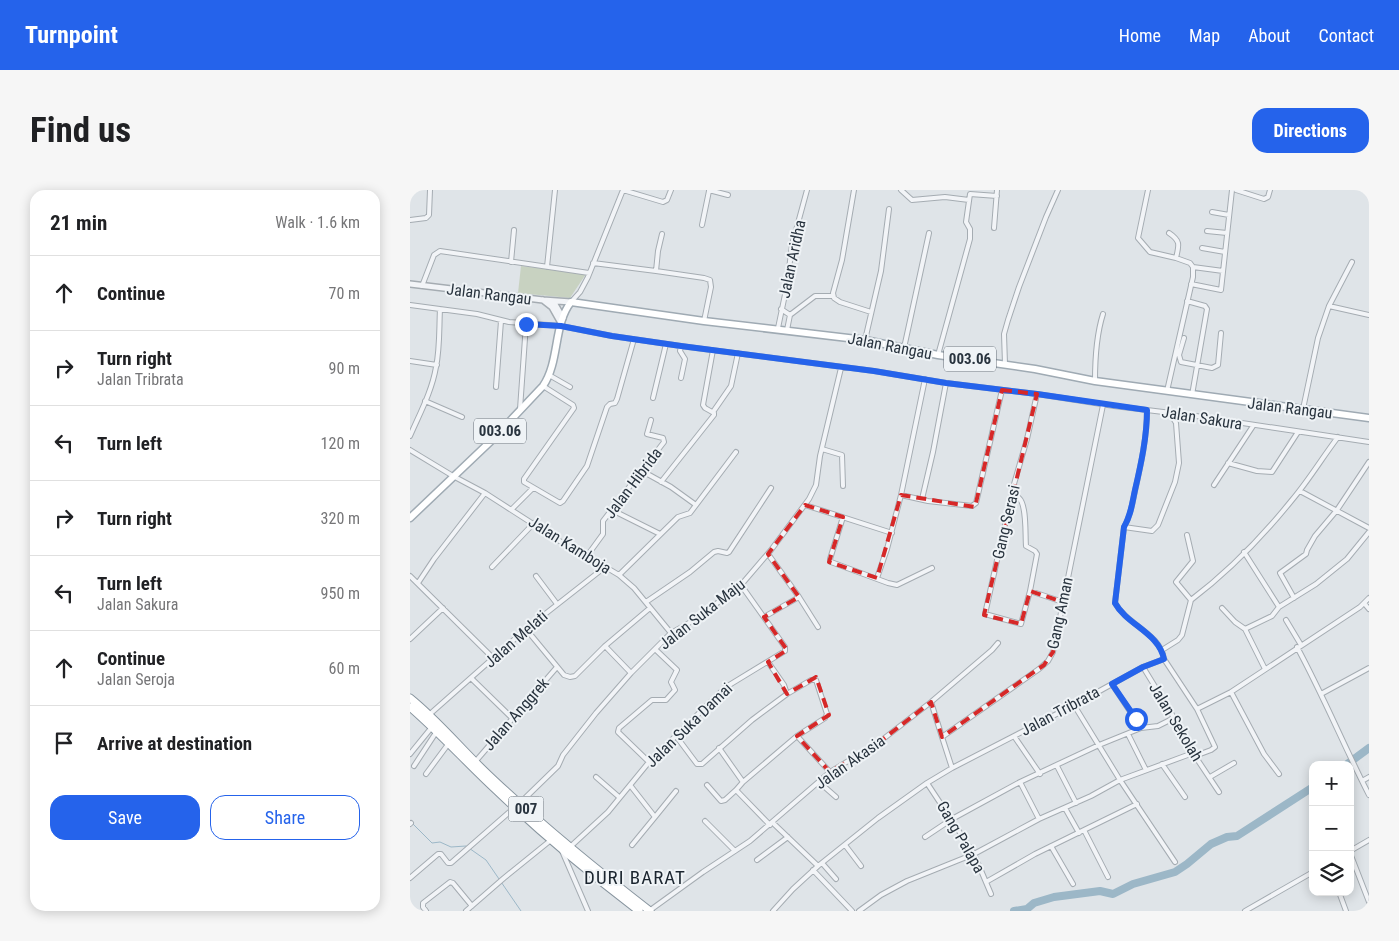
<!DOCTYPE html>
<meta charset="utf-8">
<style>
body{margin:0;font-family:"Roboto Condensed",sans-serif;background:#f6f6f6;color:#202124}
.controls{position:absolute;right:15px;bottom:15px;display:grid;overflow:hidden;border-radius:10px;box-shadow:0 2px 12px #0003}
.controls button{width:45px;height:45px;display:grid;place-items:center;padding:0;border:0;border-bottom:1px solid #e0e0e0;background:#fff;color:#202124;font:25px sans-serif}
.stop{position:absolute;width:15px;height:15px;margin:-11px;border:4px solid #2563eb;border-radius:50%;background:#fff}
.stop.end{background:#2563eb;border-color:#fff;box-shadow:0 1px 5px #0008}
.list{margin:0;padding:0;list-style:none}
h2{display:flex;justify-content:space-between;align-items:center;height:65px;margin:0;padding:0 20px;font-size:21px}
h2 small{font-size:16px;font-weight:400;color:#757577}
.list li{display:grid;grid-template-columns:32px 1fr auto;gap:15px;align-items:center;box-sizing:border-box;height:75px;padding:0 20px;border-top:1px solid #e0e0e0}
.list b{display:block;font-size:19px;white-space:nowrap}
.list p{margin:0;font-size:16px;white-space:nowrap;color:#757577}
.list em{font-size:16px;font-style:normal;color:#757577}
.actions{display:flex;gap:10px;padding:15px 20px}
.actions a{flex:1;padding:11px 0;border:1px solid #2563eb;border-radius:15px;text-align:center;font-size:18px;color:#2563eb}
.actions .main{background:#2563eb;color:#fff}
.icon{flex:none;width:28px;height:28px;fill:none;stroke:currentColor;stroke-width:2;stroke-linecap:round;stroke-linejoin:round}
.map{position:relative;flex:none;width:959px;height:721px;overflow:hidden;border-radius:15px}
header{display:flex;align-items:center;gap:30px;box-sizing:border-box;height:70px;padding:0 25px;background:#2563eb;color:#fff}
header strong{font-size:24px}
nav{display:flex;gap:28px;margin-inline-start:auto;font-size:18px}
.intro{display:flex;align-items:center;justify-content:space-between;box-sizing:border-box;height:120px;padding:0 30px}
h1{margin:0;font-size:35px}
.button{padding:12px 22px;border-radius:15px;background:#2563eb;color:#fff;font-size:18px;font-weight:700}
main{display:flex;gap:30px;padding:0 30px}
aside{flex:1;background:#fff;border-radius:15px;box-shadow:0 2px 12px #0003}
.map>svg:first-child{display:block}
</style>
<header>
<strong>Turnpoint</strong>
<nav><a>Home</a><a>Map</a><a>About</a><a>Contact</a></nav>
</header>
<div class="intro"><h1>Find us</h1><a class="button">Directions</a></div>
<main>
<aside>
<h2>21 min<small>Walk · 1.6 km</small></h2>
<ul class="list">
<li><svg class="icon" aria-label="ahead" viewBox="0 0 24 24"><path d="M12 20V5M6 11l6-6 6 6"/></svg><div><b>Continue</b></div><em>70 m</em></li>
<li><svg class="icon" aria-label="right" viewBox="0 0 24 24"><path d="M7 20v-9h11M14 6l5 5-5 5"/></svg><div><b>Turn right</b><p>Jalan Tribrata</p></div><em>90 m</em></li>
<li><svg class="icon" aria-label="left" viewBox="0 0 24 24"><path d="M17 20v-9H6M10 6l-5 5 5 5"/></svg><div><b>Turn left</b></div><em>120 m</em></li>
<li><svg class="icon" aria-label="right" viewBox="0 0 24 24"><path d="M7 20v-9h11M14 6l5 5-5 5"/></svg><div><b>Turn right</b></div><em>320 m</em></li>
<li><svg class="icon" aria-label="left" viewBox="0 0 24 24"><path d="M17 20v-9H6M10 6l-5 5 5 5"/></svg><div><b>Turn left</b><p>Jalan Sakura</p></div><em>950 m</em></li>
<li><svg class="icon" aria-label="ahead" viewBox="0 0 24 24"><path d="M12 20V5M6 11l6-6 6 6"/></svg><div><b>Continue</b><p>Jalan Seroja</p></div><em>60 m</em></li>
<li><svg class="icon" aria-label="arrive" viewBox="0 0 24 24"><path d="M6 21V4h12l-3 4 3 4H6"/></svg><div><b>Arrive at destination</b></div></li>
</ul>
<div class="actions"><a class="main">Save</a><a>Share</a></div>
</aside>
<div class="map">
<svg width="959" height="721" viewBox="0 0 959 721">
<rect width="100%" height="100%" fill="#dfe4e8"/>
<path fill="#c8d2c1" d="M111,76L176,84L160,108L108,103Z"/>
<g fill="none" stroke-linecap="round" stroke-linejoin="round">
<path stroke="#9cb7c7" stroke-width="1" d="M0,631L22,653L30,652L41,657L56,656L76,670L111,721"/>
<path stroke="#9cb7c7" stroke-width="8" d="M936,575L959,558
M604,721L617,719L624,713L644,707L690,701L703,704L723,694L765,682L777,674L801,654L817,647L827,646L903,597"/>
<defs>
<path id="minor" d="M299,0L318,5
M444,0L432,70L423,103L424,108L430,112L461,122
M491,0L502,10L535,7L559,10
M738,0L728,48L740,62L766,68
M826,0L854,9L858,7L860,0
M802,22L819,25
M0,30L16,28L19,25L20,0
M292,35L299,1
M584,38L587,0
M797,41L817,43
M792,58L815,62
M101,72L104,40
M183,73L246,81L248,61L252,44
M137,77L145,0
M783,77L813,81
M246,81L294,88L300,90L301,97L294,131
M781,94L811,100L822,0
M12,96L24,65L30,61L179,83
M777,111L795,116L797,119L782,205
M161,112L170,102L178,87L213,0L253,12L257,10L261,0
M0,115L67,124L99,132L151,136L202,146L278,157L464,181L536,193L627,204L704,216L786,226L959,252
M919,116L942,72
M371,119L380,125L377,140
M380,125L405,106H423
M368,138L377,95L382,55L397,0
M774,148L769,165L771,172L802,178L808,175L811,143
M455,150L471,81L479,19
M494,158L519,43
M528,165L560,49V39L556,32L560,4L587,6
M0,171L27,175
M595,174L594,144L598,130L609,97L636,27L648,0
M139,185L160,197
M271,188L275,169L270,161L271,156
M515,189L491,305L518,311L562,316L566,313L592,200
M685,191C685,168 686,146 693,124
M133,196L163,215L164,218L114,289V292L150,313L153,311L177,276L197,217L200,214L205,213L207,209L224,149
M86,197L91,131
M757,201L783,87V77L780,73L766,68C769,55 771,51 759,43
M627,204L617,249L604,294L575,424L611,434L620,401L653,412
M243,208L256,154
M15,211L52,227
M110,219L116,134
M893,219L908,148L919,116L959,125
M737,220C737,247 731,274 725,301C722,314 721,326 714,337L705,413C717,435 750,443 754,469
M303,222L321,196L328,163
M0,246C10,223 22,201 26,177C30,158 29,138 30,119
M412,259L432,265L433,296
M0,260L43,286L75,303L159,357L177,366L209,385L224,398L261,443
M818,273L847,281L862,282L888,242
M232,281L261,297L286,315
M251,292L304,225V223L295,218L293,215L303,160
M804,295L843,236
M890,301L959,338
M602,304C603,305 609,307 609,308C617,315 615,345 616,356L625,361L627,364L620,401
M512,309L523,262L536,193
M395,315L482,343
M102,319L123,298
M202,320L250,344
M433,327L420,369L421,372L478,393L487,395L522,378
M714,337L742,341L748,335L765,292L769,273L766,233L759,222
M834,362L869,417
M358,364L389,407L408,437
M177,366L193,344V331L254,252L253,248L237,244L241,230
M82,377L124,333
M209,385L268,327L280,323L326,262
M0,386L83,468
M126,386L147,414
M467,388L477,359L491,305
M8,393L24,369L75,303
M884,408L870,383L896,364L897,360L905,346L927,320L959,272
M781,410C818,382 853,346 882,310C899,290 912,268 928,247
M236,412L280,382L304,362L308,361L317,363L319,362L361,298
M954,413L959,419
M812,418L825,432L835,439L855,479
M354,427L389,407
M876,430L891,455
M116,439L154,485L160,487L165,486L195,456L240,418
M835,439L862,426L869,417L906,394L937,369L959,342
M0,449L33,418
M195,456L221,483
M887,457C913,505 934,556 959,605
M752,460L768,450L772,445L781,410L766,392L783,371L777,345
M733,477L760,521L785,566L809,602
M62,489L102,528
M821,502L854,564L869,584
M911,504L959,478
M521,512L532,547
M664,515L710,590L765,672
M20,524L116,439L195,377
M731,538L748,536L764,528
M718,544L736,580
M266,546L287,574H292L342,530L377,504L374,495L358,472
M387,546L420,582
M604,546L630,584
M309,558L333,592
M0,564L22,537
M785,566L801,560L805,557L787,519
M65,572L147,477
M239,572L208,542L209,538L242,510H256L265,500L261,492L267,480L246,460
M752,574L775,607
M4,576L27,541
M647,576L666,613
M542,578L532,547L629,479L638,471L643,462L693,215
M16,584L39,553
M186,587L209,607
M800,587L824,573
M952,591L959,587
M409,592L426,607
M610,592L629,629
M517,593L564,664L581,704
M220,595L245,627L222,655
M297,595L311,611L315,610L326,600
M110,613L148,576L153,565L186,523L221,483L261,443L286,429L331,395L361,360L399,309L406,295L410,266L431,178
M655,618L669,643
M245,627L266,601
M295,631L325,661
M363,633L408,676
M0,634L1,633
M360,635L326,600L333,592L387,546L415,528L417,524L406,490H401L377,504
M674,640L698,687
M515,647L542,629L610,592L689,555L731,538L702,494
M435,655L451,676
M641,656L663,694
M160,657L198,622L239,572L316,497L375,461V457L331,395
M152,661L178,721
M940,661L959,650
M940,663L959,712
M347,670L378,647
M412,673L426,689
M403,680L442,721
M0,688L28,664H31L38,673H41L104,618
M576,692L625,664L727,614
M929,702L936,721
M16,721L13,717V713L40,692L43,693L62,716
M56,721L94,688L141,650
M239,721L293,682L340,651L420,582L468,553L521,512L582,460L588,453
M363,721L383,699L408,676L468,628L517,593L542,578L664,515L733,477L754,469L787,519L821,502L950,417L959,408
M449,721L471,705L497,691L564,664L629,629L681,606L710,590L783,563
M835,721L903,682"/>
<path id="tertiary" d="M0,94L133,110L161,112
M133,110L142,117L151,133
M143,111L153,128"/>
<path id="primary" d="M0,328L82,250L133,196C150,171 143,135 161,112L294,131L455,150L528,165L625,179L685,191L959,228"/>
<path id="trunk" d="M0,508C31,533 55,564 85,591C134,637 187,680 240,721
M0,517C30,543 57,573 86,600C131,643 179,683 229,721"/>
</defs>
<use href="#minor" stroke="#a5acb2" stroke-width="6"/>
<use href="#tertiary" stroke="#a5acb2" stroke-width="8"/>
<use href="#primary" stroke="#9faab3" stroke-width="9"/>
<use href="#trunk" stroke="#87949e" stroke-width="9"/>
<use href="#minor" stroke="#f2f4f7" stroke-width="4"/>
<use href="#tertiary" stroke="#f2f4f7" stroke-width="5"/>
<use href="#primary" stroke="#fff" stroke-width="6"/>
<use href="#trunk" stroke="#fff" stroke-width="7"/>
</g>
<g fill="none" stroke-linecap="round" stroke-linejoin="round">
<path stroke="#2563eb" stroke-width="6" d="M116,134L151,136L202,146L271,156L464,181L536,193L627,204L737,220C737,247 731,274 725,300C722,314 721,325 714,337L705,413C717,435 749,443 754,469L733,477L702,494L726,529"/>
</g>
<path fill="none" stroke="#d62828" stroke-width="4" stroke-dasharray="10 6" stroke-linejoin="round" d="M592,200L627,204L574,425L611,434L620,401L653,412L643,462L634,475L532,547L521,512L468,553L420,582L387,546L419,525L406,487L377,504L358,472L377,460L354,427L389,407L358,364L395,315L433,327L419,372L467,388L491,305L565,317Z"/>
<g text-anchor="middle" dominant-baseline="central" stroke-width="4" stroke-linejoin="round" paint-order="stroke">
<g fill="#eff3f6" stroke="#646d76" stroke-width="1">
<rect x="534" y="156.5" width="52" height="25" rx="4"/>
<rect x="64" y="228.5" width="52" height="25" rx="4"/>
<rect x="98.5" y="606.5" width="35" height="25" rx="4"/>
</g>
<g font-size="15" font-weight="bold" fill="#29343f">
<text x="560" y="169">003.06</text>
<text x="90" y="241">003.06</text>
<text x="116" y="619">007</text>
</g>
<g font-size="16" fill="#29343f" stroke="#eff3f6">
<text transform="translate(382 69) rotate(-78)">Jalan Aridha</text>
<text transform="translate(79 104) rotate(7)">Jalan Rangau</text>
<text transform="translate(480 156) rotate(11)">Jalan Rangau</text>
<text transform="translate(880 218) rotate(7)">Jalan Rangau</text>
<text transform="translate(792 228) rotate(9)">Jalan Sakura</text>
<text transform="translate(223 293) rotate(-53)">Jalan Hibrida</text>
<text transform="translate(596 332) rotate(-77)">Gang Serasi</text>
<text transform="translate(160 355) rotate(32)">Jalan Kamboja</text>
<text transform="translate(650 423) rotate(-78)">Gang Aman</text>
<text transform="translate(292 424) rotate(-38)">Jalan Suka Maju</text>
<text transform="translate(106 449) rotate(-41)">Jalan Melati</text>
<text transform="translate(650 521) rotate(-28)">Jalan Tribrata</text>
<text transform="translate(106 524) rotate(-49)">Jalan Anggrek</text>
<text transform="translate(766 532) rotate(59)">Jalan Sekolah</text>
<text transform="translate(279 535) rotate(-44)">Jalan Suka Damai</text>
<text transform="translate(440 572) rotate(-35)">Jalan Akasia</text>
<text transform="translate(551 647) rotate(60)">Gang Palapa</text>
</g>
<g font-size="19" letter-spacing="1" fill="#1b252f" stroke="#eff3f6">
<text x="225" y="687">DURI BARAT</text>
</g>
</g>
</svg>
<div class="controls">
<button>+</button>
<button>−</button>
<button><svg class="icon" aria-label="layers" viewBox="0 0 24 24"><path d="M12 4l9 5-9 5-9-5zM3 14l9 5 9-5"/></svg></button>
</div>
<div class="stop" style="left:726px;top:529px"></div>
<div class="stop end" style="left:116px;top:134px"></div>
</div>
</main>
